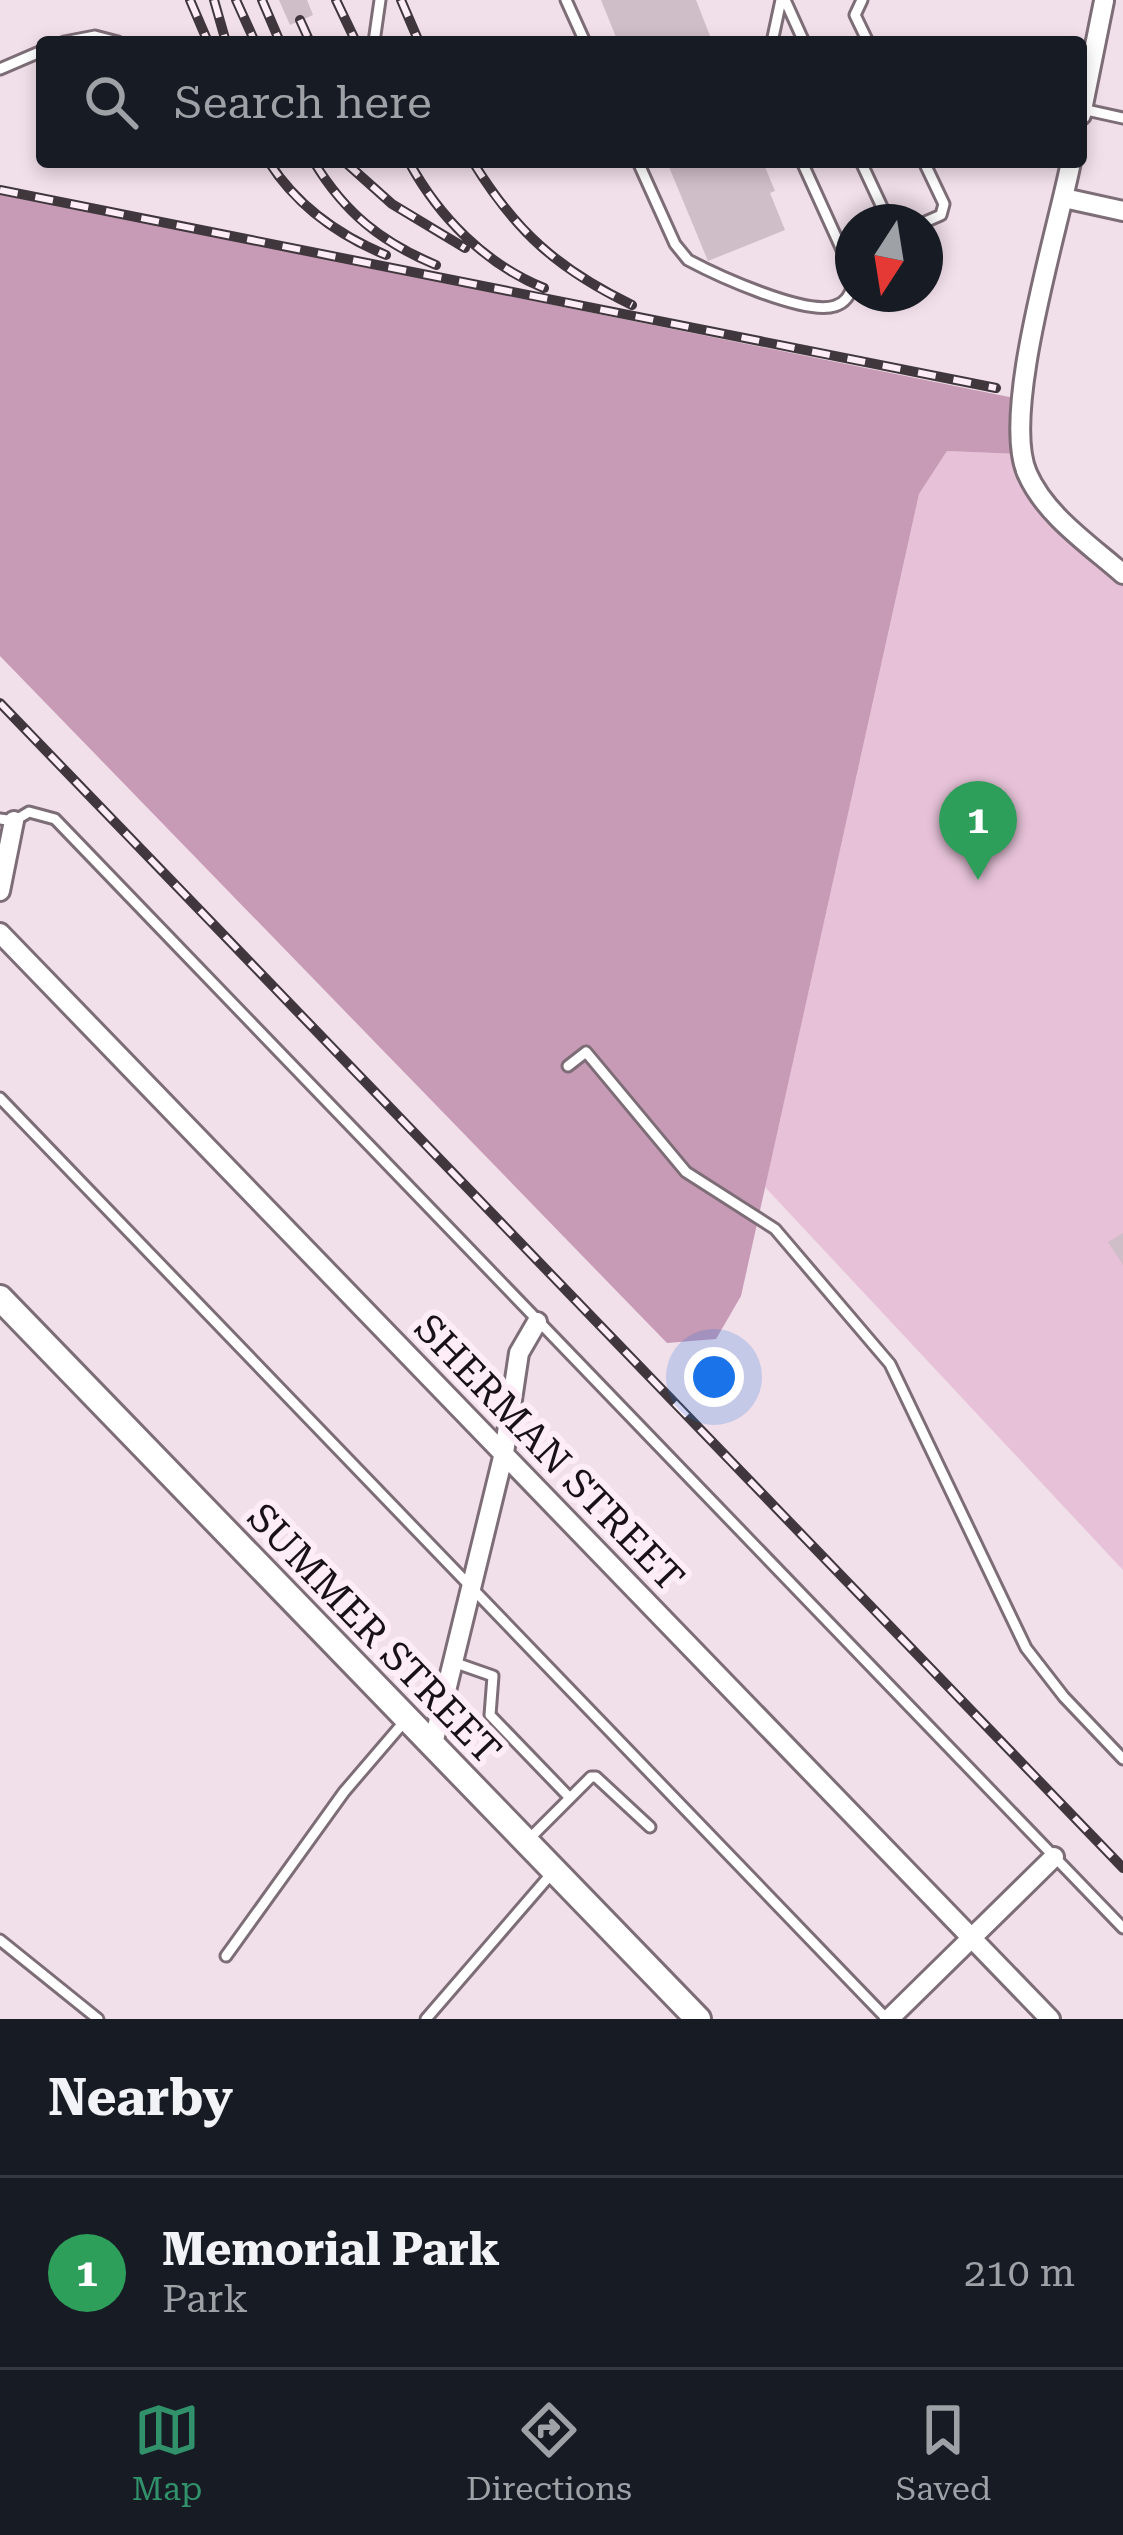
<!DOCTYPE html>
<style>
body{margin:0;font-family:"Roboto Serif",serif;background:#242831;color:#f1f3f6}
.compass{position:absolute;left:835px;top:204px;width:108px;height:108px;border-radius:50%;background:#171b24;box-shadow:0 6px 18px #0003;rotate:192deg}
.you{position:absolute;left:714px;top:1377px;width:42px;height:42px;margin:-30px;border:9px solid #fff;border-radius:50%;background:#1a73e8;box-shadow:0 0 0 18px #1a73e833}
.badge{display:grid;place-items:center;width:78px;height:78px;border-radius:50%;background:#31916a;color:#fff;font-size:39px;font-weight:700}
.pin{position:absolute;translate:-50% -99px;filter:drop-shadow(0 3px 6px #0008)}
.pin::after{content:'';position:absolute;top:63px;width:42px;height:36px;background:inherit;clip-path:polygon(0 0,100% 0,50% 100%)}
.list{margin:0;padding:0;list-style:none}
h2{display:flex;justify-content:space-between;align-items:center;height:156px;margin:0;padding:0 48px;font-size:51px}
h2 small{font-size:39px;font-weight:400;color:#9ea1a6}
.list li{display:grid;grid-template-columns:78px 1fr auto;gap:36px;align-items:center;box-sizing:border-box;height:192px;padding:0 48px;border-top:3px solid #363941}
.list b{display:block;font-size:45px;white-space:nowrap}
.list p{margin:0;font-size:39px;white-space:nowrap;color:#9ea1a6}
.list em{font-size:39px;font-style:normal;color:#9ea1a6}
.icon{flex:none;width:66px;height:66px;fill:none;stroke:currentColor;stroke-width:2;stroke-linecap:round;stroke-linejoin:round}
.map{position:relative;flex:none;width:1123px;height:2019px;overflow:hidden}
.search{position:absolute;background:#171b24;box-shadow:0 6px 18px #0003;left:36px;right:36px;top:36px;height:132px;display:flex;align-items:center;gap:30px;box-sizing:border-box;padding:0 42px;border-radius:12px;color:#9ea1a6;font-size:45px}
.sheet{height:348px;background:#171b24}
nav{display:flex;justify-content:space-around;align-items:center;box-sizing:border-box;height:168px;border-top:3px solid #363941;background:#171b24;font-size:33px;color:#9ea1a6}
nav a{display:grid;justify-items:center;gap:6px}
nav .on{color:#31916a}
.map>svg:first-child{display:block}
</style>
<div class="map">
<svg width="1123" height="2019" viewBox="0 0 1123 2019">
<rect width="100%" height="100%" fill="#f1dfe9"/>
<path fill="#e6c1d7" d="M947,451L1020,454L1028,476L1123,574V1570L765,1187L919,494Z"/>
<path fill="#c79ab5" d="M0,193L1019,399L1020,454L947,451L919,494L741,1296L716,1339L667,1343L0,656Z"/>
<path fill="#cfbdc7" d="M279,0H307L313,15L290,25Z
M601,0H696L712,41L723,37L725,42H618Z
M667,162H763L775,191L770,193L785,230L708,261Z
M1123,1233V1265L1108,1242Z"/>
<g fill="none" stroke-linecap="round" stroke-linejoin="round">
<defs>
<path id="service" d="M566,0L585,42
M785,0L804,42
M862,0L855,15L868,42
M64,42L95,36L118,42
M374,42L380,0
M772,42L781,0
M0,69L42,51
M1082,109L1123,118
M638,162L675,244L688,260C716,275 805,316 835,306C845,303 849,296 853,286
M802,162L853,274
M861,162L889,222
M924,162L944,204L941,215L925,222
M0,819L14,821L29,812L55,819L1123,1928
M568,1066L586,1052L686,1172L775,1229L890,1364L1026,1648L1064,1697L1123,1759
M0,1098L887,2019
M453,1662L493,1676L490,1715L570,1798
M528,1840L591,1777H596L650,1827
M0,1940L98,2019
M226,1956L344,1792L404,1722
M426,2019L552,1873"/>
<path id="minor" d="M1081,115L1104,1
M1071,162C1057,233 1001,413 1027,473C1045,515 1090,545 1123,574
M1064,198L1123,211
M0,891L14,821
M0,933L1050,2019
M432,1748L504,1453L519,1353L537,1322
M889,2019L1054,1857"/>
<path id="tertiary" d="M0,1298L698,2019"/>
</defs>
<use href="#service" stroke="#7d6d76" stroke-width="15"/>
<use href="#minor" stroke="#7d6d76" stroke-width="24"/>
<use href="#tertiary" stroke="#7d6d76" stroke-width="30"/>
<use href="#service" stroke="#fff" stroke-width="9"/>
<use href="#minor" stroke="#fff" stroke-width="18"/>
<use href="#tertiary" stroke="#fff" stroke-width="24"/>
<defs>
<path id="rail" d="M190,0L208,42
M214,0L226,42
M236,0L255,42
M262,0L280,42
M336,0L356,42
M401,0L419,42
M300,20L310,42
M269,162C297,206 338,235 386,255
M314,162C345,213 381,242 436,265
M345,162L392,204L465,248
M409,162C439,217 485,264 544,288
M473,162C516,232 558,269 632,305
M0,190L996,388
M0,703L1123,1868"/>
</defs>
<use href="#rail" stroke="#40373d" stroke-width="10"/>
<use href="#rail" stroke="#feecf6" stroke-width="6" stroke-dasharray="18" stroke-linecap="butt"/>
</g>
<g text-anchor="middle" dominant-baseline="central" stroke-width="12" stroke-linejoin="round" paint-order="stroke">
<g font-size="39" fill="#181216" stroke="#feecf6">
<text transform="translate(549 1453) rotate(46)">SHERMAN STREET</text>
<text transform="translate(374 1634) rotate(46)">SUMMER STREET</text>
</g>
</g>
</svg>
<svg class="compass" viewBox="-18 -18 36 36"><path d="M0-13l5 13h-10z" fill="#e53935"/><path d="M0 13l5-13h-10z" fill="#9ea1a6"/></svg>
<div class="you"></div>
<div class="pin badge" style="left:978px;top:880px;background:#2e9e5b">1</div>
<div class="search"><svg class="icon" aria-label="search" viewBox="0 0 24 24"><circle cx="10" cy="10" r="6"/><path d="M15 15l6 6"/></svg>Search here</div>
</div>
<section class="sheet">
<h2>Nearby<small></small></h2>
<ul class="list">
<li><span class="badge" style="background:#2e9e5b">1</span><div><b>Memorial Park</b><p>Park</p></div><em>210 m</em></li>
</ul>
</section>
<nav>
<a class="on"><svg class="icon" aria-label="map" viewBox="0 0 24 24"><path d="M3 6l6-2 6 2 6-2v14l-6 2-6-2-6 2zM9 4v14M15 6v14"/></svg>Map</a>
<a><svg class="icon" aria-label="directions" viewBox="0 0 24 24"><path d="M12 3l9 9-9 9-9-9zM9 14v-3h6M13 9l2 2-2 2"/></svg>Directions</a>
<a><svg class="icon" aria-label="saved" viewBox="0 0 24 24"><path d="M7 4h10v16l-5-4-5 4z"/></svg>Saved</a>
</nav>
